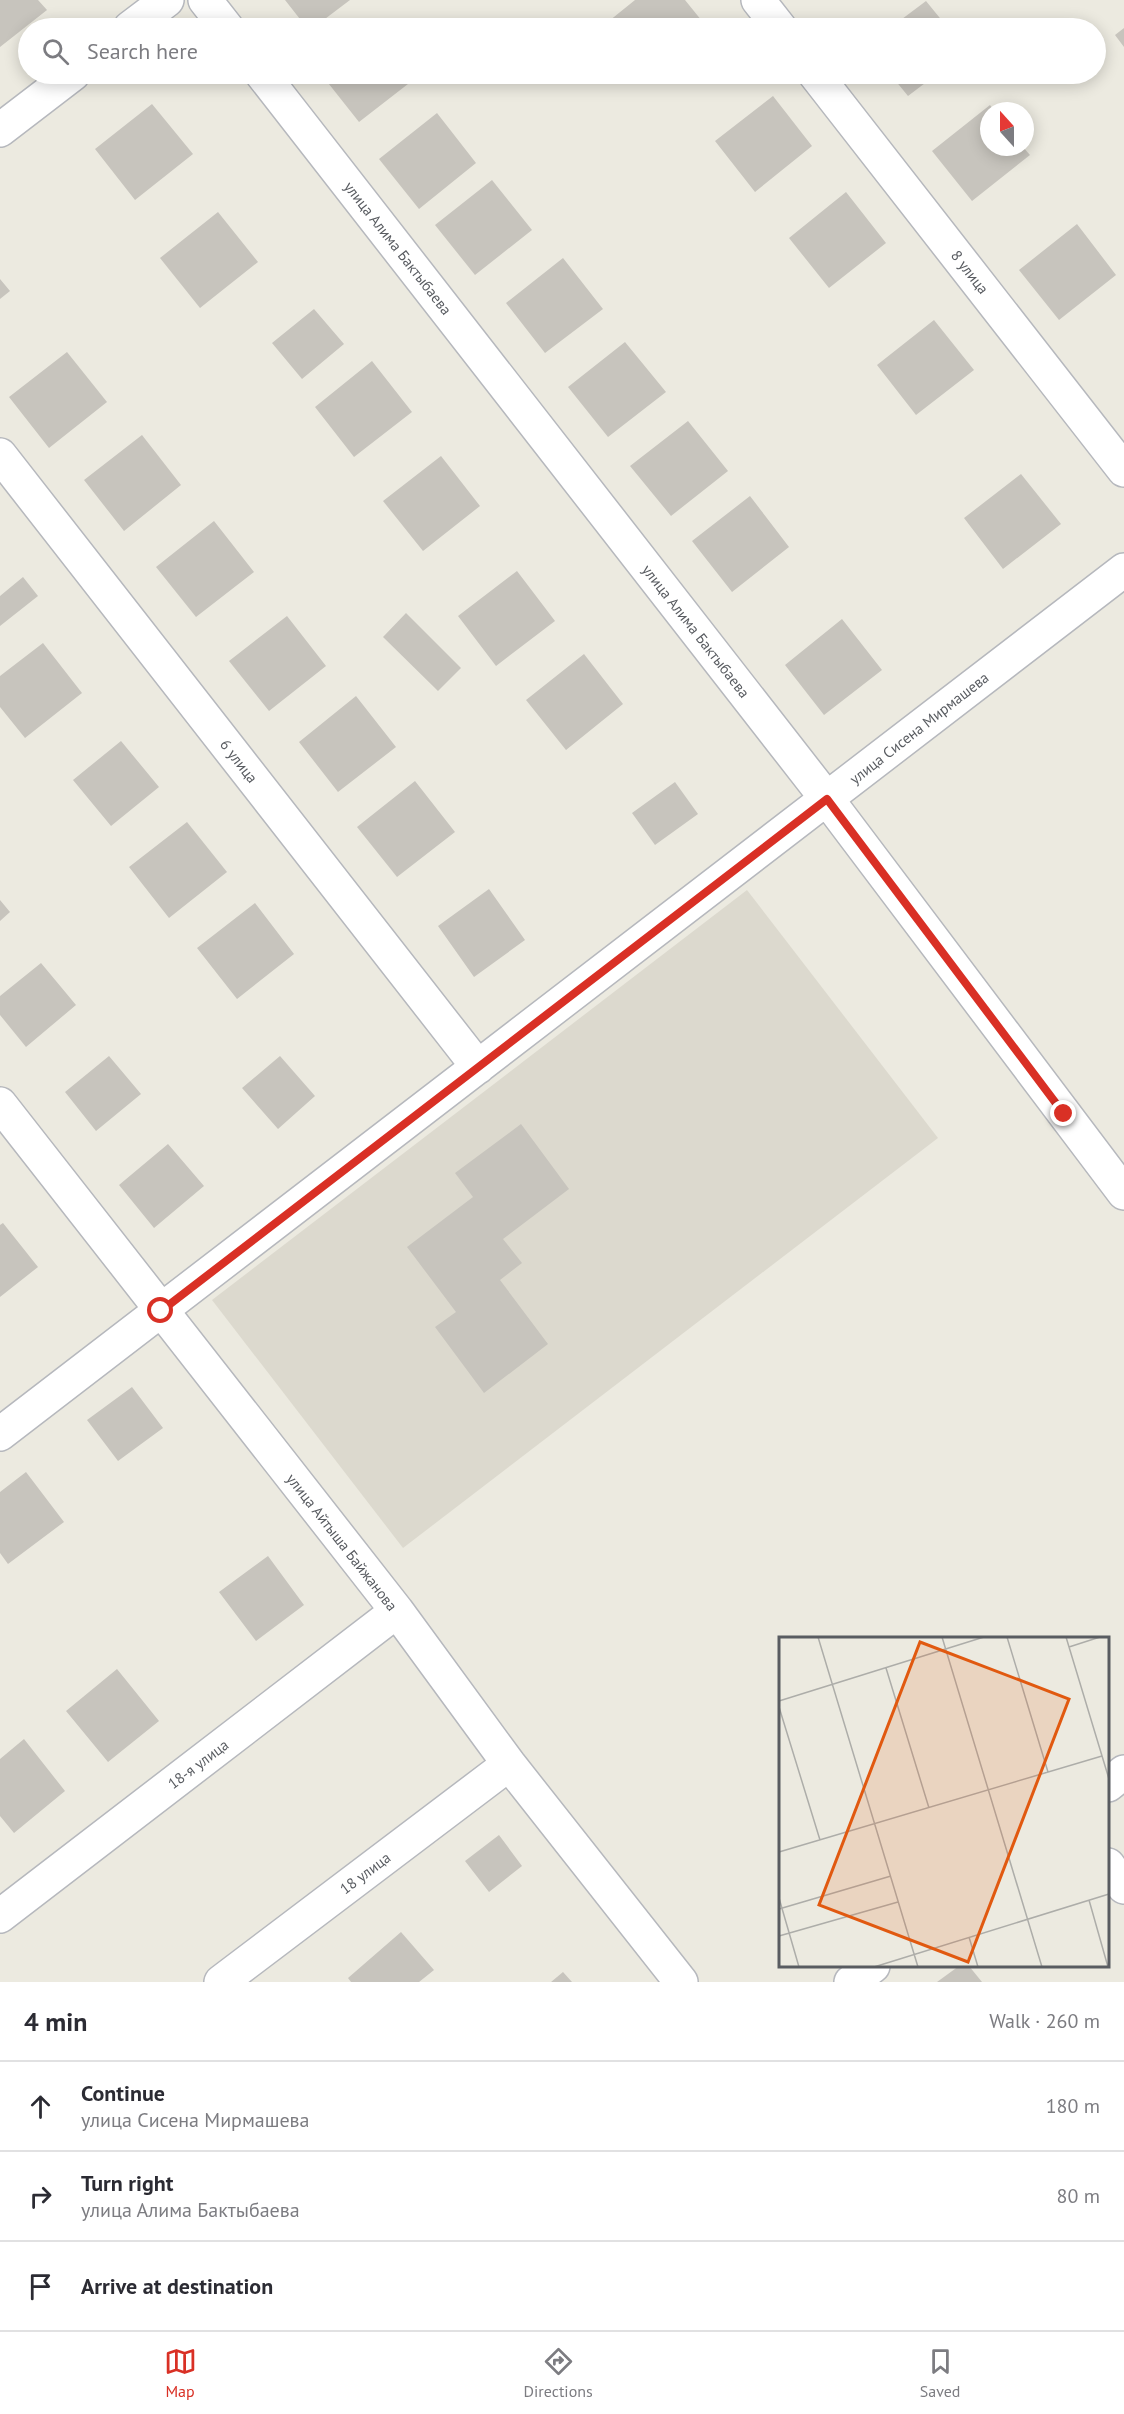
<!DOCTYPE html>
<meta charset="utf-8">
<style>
body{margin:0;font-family:"PT Sans",sans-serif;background:#f7f7f7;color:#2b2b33}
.compass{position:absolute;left:980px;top:102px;width:54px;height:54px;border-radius:50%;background:#fff;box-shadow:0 3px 15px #0003;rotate:339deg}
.stop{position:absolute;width:18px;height:18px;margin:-14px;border:4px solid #d93025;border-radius:50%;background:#fff}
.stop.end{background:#d93025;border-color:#fff;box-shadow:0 2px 6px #0008}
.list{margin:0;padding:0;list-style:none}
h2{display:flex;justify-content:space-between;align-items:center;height:78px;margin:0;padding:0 24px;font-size:26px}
h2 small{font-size:20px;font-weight:400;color:#7c7c81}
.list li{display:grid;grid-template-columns:39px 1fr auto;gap:18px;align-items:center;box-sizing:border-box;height:90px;padding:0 24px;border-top:2px solid #e1e1e2}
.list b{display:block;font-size:22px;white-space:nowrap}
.list p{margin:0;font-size:20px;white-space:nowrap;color:#7c7c81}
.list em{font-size:20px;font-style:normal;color:#7c7c81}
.icon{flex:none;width:33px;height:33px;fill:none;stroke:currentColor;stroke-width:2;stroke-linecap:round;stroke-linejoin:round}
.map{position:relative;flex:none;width:1124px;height:1982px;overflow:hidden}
.search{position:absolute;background:#fff;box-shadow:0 3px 15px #0003;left:18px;right:18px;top:18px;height:66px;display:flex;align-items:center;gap:15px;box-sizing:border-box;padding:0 21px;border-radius:33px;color:#7c7c81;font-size:22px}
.sheet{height:348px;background:#fff}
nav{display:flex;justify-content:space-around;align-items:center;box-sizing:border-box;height:84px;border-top:2px solid #e1e1e2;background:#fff;font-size:16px;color:#7c7c81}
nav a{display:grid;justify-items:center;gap:3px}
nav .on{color:#d93025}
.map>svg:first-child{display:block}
</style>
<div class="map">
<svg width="1124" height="1982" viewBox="0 0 1124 1982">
<rect width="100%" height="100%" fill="#eceae0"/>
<path fill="#dcd9ce" d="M747,890L938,1138L403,1548L212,1300Z"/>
<path fill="#c7c4bd" d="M0,0H38L47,10L0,47Z
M285,0H350L313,28H307Z
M635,0H685L706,26L703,28H615L609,21Z
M926,1L948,28H890Z
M1124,28V47L1115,35Z
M321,74H415L417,77L359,122Z
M890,74H937L908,96Z
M773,96L812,146L755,192L715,141Z
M152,104L193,154L135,200L95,149Z
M990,105L994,111H989V147H1023L1030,155L972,201L932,151Z
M437,113L476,163L419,209L379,159Z
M492,180L532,230L475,275L435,225Z
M846,192L886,243L829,288L789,238Z
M218,212L258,262L200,308L160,258Z
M1077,224L1116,275L1059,320L1019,270Z
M563,258L603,309L545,353L506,303Z
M0,279L10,291L0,299Z
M314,309L344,344L302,379L272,343Z
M934,320L974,370L916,415L877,365Z
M625,342L666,392L608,437L568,387Z
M67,352L107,402L49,448L9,397Z
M372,361L412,412L354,457L315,407Z
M688,421L728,471L671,516L630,466Z
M142,435L181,485L124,531L84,480Z
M441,456L480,506L423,551L383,501Z
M1021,474L1061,524L1003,569L964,518Z
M750,496L789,547L732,592L692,541Z
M214,521L254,572L196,617L156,567Z
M517,571L555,621L496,666L458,616Z
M23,577L38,596L0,626V596Z
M406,613L461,668L438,691L383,637Z
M287,616L326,666L269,711L229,661Z
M842,619L882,670L824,715L785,665Z
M43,643L82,693L25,738L0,707V676Z
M584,654L623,704L566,750L526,700Z
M356,696L396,747L338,792L299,742Z
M121,741L159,787L111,826L73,780Z
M415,781L455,832L397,877L357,827Z
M675,782L698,814L655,845L632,813Z
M187,822L227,872L169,918L129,867Z
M489,889L525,940L474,977L438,926Z
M0,900L10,912L0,921Z
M255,903L294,954L237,999L197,948Z
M41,963L76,1005L26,1047L0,1015V996Z
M109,1056L141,1094L96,1131L65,1092Z
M280,1056L315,1096L278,1129L242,1088Z
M521,1124L569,1189L503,1239L522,1263L500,1280L548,1344L484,1393L435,1327L456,1312L407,1247L473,1197L455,1173Z
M168,1144L204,1186L154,1228L119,1185Z
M3,1223L38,1267L0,1297V1225Z
M132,1387L163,1428L118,1461L87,1420Z
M26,1472L64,1522L8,1564L0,1553V1492Z
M268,1556L304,1605L256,1641L219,1592Z
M117,1669L159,1721L108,1762L66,1711Z
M24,1739L65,1791L14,1833L0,1816V1759Z
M499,1835L522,1866L489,1892L465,1861Z
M401,1932L434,1970L419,1982H351L348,1978Z
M959,1966H969L982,1982H937Z
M563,1972L572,1982H551Z"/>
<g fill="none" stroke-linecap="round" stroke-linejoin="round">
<defs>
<path id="street" d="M205,0L227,28
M758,0L780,28
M130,28L167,0
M262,74L827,799L1124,1193
M815,74L1124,470
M0,130L73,74
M0,455L478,1067
M0,1104L397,1611L509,1764L681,1982
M0,1434L1124,570
M1108,1785L1124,1772
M1108,1865L1124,1887
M0,1916L397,1611
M221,1982L509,1764
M851,1982L873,1966"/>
</defs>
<use href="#street" stroke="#b6b8bd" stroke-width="36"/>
<use href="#street" stroke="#fff" stroke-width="33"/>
</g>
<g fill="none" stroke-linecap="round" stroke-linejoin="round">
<path stroke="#d93025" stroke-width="8" d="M161,1311L827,799L1064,1114"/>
</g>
<g text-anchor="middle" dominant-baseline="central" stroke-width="4.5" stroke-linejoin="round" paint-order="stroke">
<g font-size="15" fill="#595c61" stroke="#fff">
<text transform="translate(398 248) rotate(52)">улица Алима Бактыбаева</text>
<text transform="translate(970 272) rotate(52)">8 улица</text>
<text transform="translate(696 631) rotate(52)">улица Алима Бактыбаева</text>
<text transform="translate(919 728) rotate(-38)">улица Сисена Мирмашева</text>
<text transform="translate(239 761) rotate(52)">6 улица</text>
<text transform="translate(342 1542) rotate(52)">улица Айтыша Байжанова</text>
<text transform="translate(198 1764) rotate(-37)">18-я улица</text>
<text transform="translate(365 1873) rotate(-37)">18 улица</text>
</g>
</g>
<g transform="translate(779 1637)">
<rect width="330" height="330" fill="#eceae0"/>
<path fill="none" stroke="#adada9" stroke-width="1.5" d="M39,0L139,330M163,0L263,330M228,0L269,135M287,0L330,142M290,10L321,0M107,31L150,171M0,64L205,0M0,70L41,203M0,215L323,119M0,261L20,330M310,263L329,330M0,272L112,239M0,299L119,265M190,300L199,330M95,330L330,257"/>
<path fill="#e15910" fill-opacity="0.15" stroke="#e15910" stroke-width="3" d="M141,5L290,62L189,325L40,268Z"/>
<rect width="330" height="330" fill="none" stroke="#595c61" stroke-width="3"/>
</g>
</svg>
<svg class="compass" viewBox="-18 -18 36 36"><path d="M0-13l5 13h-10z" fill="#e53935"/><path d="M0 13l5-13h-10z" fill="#7c7c81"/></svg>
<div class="stop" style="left:161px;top:1311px"></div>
<div class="stop end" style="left:1064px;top:1114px"></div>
<div class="search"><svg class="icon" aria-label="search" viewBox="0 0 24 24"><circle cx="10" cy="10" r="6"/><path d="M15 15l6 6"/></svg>Search here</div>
</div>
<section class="sheet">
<h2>4 min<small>Walk · 260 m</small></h2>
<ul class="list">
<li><svg class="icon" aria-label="ahead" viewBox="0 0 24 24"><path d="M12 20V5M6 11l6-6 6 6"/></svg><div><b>Continue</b><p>улица Сисена Мирмашева</p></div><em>180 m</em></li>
<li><svg class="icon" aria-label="right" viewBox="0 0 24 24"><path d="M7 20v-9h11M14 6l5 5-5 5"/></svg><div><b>Turn right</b><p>улица Алима Бактыбаева</p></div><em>80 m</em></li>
<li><svg class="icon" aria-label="arrive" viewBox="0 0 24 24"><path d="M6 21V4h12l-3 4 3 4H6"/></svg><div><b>Arrive at destination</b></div></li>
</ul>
</section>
<nav>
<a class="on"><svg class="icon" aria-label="map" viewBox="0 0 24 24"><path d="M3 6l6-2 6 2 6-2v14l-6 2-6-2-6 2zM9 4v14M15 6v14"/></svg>Map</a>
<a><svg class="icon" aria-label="directions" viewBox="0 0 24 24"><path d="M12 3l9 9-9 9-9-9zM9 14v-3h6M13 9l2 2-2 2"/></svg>Directions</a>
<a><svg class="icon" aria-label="saved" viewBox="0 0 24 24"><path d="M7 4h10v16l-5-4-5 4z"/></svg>Saved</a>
</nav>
